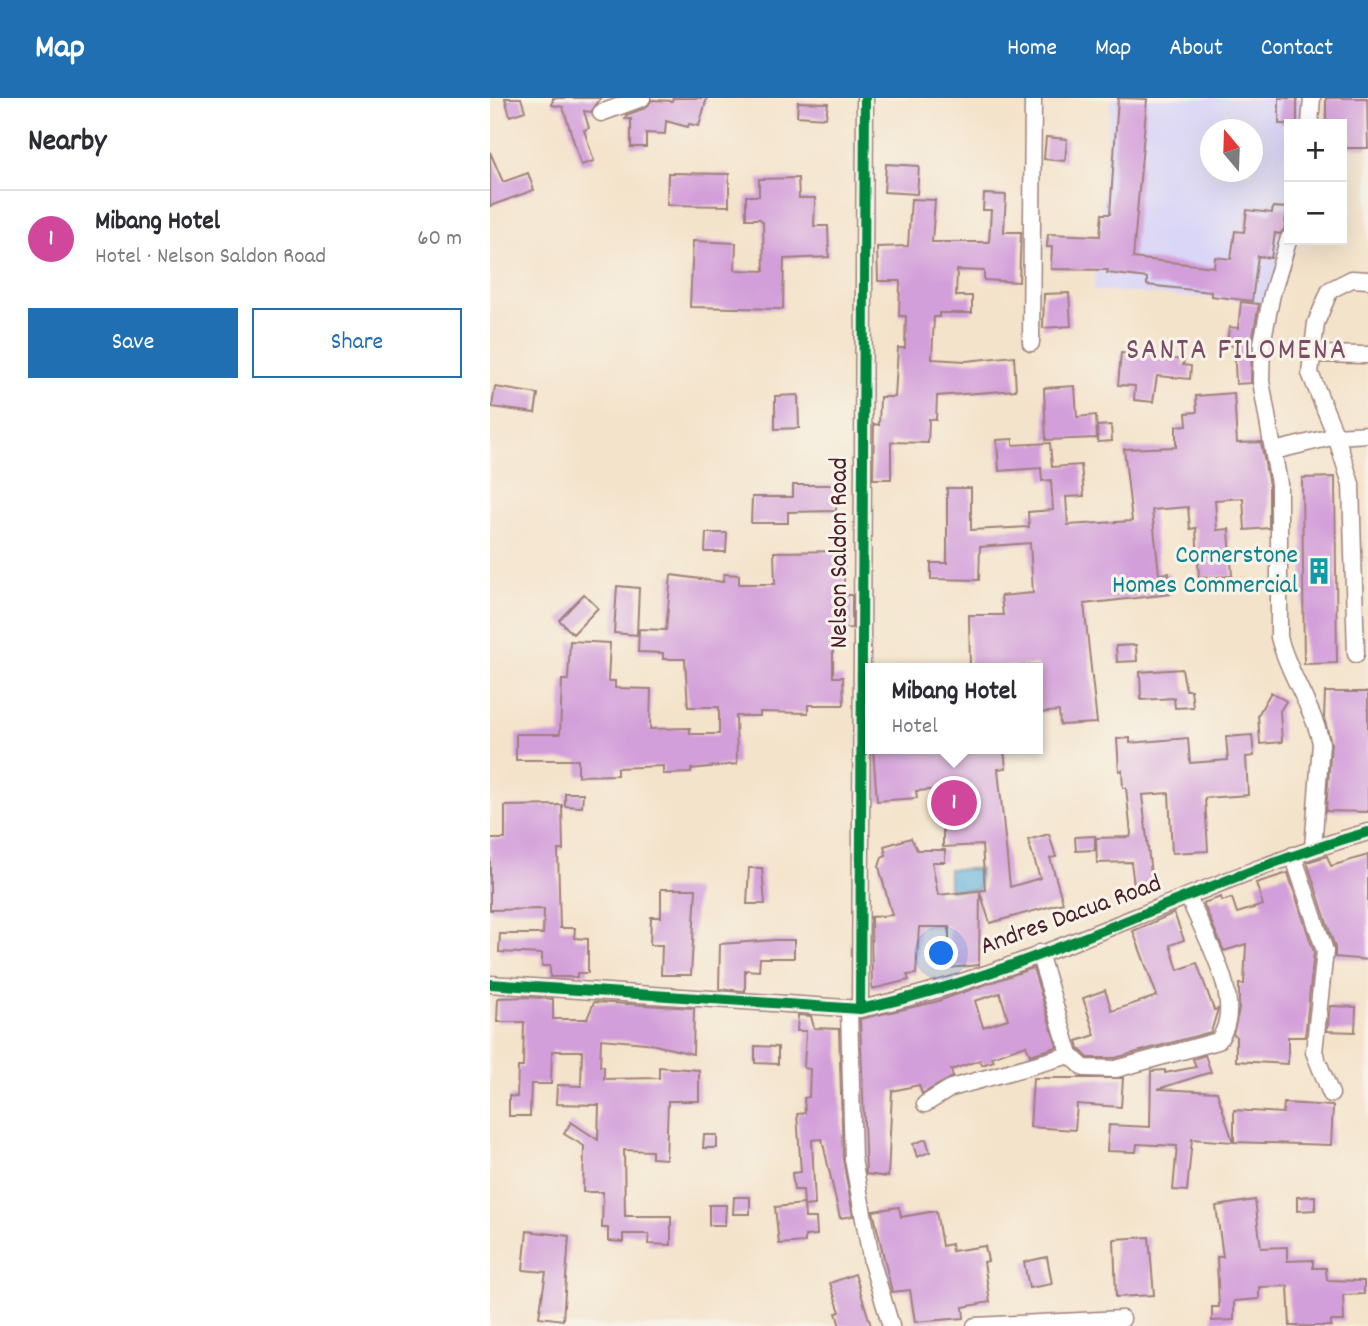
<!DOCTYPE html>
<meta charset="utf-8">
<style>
body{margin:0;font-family:Dekko,sans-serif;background:#f2f2f3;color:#2b2b33}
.controls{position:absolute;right:21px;top:21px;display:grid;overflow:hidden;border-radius:0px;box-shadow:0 7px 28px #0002}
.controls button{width:63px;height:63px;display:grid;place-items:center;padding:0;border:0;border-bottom:2px solid #e1e1e2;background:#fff;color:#2b2b33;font:35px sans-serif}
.compass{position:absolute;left:710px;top:21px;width:63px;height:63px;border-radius:50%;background:#fff;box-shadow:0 7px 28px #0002;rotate:341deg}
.you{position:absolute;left:452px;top:856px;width:24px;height:24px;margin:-18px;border:5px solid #fff;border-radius:50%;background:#1a73e8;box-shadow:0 0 0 10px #1a73e833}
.badge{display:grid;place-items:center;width:46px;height:46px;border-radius:50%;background:#1f6fb2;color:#fff;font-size:23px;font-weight:700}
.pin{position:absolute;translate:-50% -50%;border:4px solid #fff;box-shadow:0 2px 7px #0006}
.popup{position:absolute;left:375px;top:565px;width:178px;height:91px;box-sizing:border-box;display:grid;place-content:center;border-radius:0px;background:#fff;filter:drop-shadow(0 2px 5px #0005);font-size:23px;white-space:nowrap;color:#7c7c81}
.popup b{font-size:26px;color:#2b2b33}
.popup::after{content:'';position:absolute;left:50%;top:100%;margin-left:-14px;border:14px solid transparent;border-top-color:#fff}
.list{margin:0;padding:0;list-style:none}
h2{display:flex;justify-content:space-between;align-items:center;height:91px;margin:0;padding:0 28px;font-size:30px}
h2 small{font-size:23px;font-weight:400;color:#7c7c81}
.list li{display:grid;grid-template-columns:46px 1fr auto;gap:21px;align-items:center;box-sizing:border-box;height:98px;padding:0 28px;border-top:2px solid #e1e1e2}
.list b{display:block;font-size:26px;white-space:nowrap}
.list p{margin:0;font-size:23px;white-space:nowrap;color:#7c7c81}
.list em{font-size:23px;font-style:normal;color:#7c7c81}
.actions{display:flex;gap:14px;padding:21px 28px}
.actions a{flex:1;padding:16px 0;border:2px solid #1f6fb2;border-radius:0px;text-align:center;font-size:24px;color:#1f6fb2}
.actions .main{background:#1f6fb2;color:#fff}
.map{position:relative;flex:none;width:878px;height:1228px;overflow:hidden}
header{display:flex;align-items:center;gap:42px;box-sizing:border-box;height:98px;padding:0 35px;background:#1f6fb2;color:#fff}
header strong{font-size:33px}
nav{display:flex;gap:38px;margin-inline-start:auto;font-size:24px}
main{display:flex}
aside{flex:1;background:#fff}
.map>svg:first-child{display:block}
</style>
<header>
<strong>Map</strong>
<nav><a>Home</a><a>Map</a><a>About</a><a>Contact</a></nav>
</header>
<main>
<aside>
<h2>Nearby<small></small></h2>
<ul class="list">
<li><span class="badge" style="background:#d1479c">1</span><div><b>Mibang Hotel</b><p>Hotel · Nelson Saldon Road</p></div><em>60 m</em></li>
</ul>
<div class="actions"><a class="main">Save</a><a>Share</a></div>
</aside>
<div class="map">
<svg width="878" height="1228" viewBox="0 0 878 1228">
<rect width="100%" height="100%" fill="#f7f3e8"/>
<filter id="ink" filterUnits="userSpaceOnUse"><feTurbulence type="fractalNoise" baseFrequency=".0143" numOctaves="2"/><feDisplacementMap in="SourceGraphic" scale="14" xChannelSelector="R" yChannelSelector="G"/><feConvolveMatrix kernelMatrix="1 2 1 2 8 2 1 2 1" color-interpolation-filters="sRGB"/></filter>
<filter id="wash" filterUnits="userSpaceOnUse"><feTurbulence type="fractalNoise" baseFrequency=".00686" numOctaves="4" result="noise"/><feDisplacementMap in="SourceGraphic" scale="28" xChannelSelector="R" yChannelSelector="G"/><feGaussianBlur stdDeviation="1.57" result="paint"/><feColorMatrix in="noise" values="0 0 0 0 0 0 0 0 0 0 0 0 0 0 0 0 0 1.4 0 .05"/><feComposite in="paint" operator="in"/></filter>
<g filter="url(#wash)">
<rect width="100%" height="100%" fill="#f4e3cb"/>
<path fill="#dad6f7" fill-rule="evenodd" d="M621,0H817L815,26H799V119L777,204L604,192ZM720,32H762V74H720Z"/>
<path fill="#62b1dc" stroke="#566884" stroke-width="2" d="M459,771H490L489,792H459Z"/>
<g id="blocks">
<path fill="#d39fda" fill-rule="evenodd" d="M15,0H31L35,13L20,18Z
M63,0H111L101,14L94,13L99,30L94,32L104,63L91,67L73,9L62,7Z
M183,0H217L209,28L199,26L198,29L176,23L175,36L156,35V49H141V21H135L136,17L156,10L162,2L182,3Z
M628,0L657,1L643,160L724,169L725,159L741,161L745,133L754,134L757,112L782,115L783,109L797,110L794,131L790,136L785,135L781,160L768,158L762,203L721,198V194L657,187V180L617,175L618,172L561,171L562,149H557L558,136L610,138L612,116H620Z
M789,0H807V26H789Z
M836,0H877L878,50H852V26H836Z
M308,4L338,5L336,20L307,18Z
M556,39L577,41L575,63L554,61Z
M0,54L13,84L38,75L44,92L0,108Z
M396,66L429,68L427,96L394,94Z
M178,75L239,76V108L177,107Z
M308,80L309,100H325L324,128H338L339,159L294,161L293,211L200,209L203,143L246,145L245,172L274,173L273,124L270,121H256V98H269V81Z
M494,96L516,97L514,134H531L529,184L494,182V173L467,172L466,198H482V215H449V219H444L442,261L476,263L524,258L526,292L447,298L446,322L439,321L438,345L401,344V381H383L384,326L389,327L390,299H405L408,250H415L416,218H409L410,183H388L387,149L418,148L421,101L445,102L442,144H499L501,112H493Z
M579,195L581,228L553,230L554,196Z
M751,204L769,206L762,244L761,285L746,286L744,248L737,247L739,229L748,230Z
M631,255L694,262L693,267L701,268L700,281L667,278L663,304L644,302L645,288L628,287Z
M585,288L587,319L606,317L607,340L556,342L554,290Z
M5,289L48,296L45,315L2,309Z
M744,295L747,345L771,344L779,387V430L755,432L753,400L725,402L727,432L739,431L742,478L709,480L706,430L700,431L698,409L662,412L669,476L679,475L680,496L594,506L607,625L570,627L569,613L548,615V567L480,570L479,517H513L511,498L543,495L540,445L490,449L489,482L441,481V465H457V390H481V432L539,429L538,414L563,412L561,382L552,383L551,370L509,373L507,342L523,341V347L560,345L562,369L591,367L594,398L576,399L578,427L642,423L634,351L686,349V328L697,327L696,315L707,314L706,298Z
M308,297L309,330L285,331V298Z
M621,327L622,343L608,344L607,328Z
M845,379L847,565L814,566L812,380Z
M303,387H346V413L298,414V425H261L262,399H303Z
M216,435H237L236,454H215Z
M354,453V497H362V530L343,531V579H353L354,607H318V615L270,614V618H246L247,666L201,671V675L173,676V668L127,670V677L88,678V662H26V636H70L72,582H78L80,543L120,545L118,583H125V590L161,591L160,631L200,630V636H229V609H198L195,561H173V555L148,554L149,531L176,532L181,477L233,484L234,476L249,477V486H285L284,454Z
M127,488L149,490L147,537L124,535Z
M94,496L108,510L83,536L69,522Z
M646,547L647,563L627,564L626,548Z
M692,571L696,592H701L703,609L685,610L684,600L651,602L650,574Z
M781,594L796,603L790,613L792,644L770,646L768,617Z
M835,594H878V714L836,713L841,645L834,620Z
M762,637L764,658L756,659L758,697L715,700L718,753L682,755L679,695L652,697L663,794L645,796L641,764L607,765L606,740L640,739L641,736L636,690H633L632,672L629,673L627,641L640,640V645L698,640L700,665L738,662L736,639Z
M383,651H514L516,670L508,671L520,789L550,780L538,742L559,736L566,759L560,760L573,805L500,825L490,794L489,867L459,870V829H429L426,876L417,877L419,882L382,891L381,819L402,817L389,769L392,759L396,757L394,748L421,740L427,752H455V764H442L448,797L495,792L492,747L453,749V691L426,693L427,700L387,703Z
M75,695H93L92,709L75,708Z
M72,707L73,752H68L70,830H85L84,840L98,841V875H87V879H60V868H52V856L9,854L10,836H53L54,811L0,812V741H15V708Z
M605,738V752L586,753L585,739Z
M878,757V862L845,859V850L817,764L837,758L841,768Z
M259,770H272L275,806H257Z
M798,775L824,854L815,939H798V966L746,963V938L743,936L749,911V886H754L756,846L734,853L713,805L731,799L732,803L742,800L747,815L773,807L766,785Z
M171,791H206L201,877H171L172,847H160L161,819H171Z
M684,815L694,842L680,847L688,872L707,865L724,912L728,911L721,934L625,960H598L589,951L587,943L605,937L593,900L615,892L622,913L667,898L643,833Z
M285,842H304V860H270L269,873L255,872V893L229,891L230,846Z
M543,870L567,949L540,957L536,947L502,959L504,963L492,967L490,962L461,972L463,979L432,996L429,987L402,993L398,1079L376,1076L370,921L445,904ZM510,895L518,921L493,929L485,903Z
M38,899L63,901V921H97L104,904L204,910L203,956L156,945L111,941L110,968H114V981L169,980V969L209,972V1003H178L176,1061L162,1060V1053L134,1052L135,1118H181V1147L158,1146L159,1136H133V1144L118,1143V1130H112L113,1094H93L94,1048L74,1036L81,1024L108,1042L109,1007L66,1006L67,987L91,988L92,953H62L61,986H41L40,1018H19V998L27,999L28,969H33L34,924H7L8,900Z
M840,908L866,909L865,934L837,933Z
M308,917L321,918L324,930L349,931L353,1061L363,1118L350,1120L332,1041L322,1042L325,1107L314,1108L313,1092H304L302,1075L311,1074L307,1016L315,1015L314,1000L319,999L320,971L314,970L316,933H307Z
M265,948L288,949V966L265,965Z
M715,957L721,974L668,991L727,994L743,1044L702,1041L697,1093L683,1092L687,1048L647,1046L646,1054L617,1053L619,1027L660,1029L661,973L675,972V975L706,969L703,961Z
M543,980H633L631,1009L587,1006L585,1032L540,1029Z
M794,1005L843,1008L841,1047L744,1044V1012L793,1015Z
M214,1037H227V1050H213Z
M436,1041L440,1054L427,1059L423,1046Z
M825,1098V1112L807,1113V1099Z
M244,1099H260V1116H243Z
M765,1102L771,1150L797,1149V1163L823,1162V1170H836L837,1182L874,1183V1196L853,1197L854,1223H841V1228H800L798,1188L769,1189V1201L744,1203V1222L722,1223V1209H729L727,1159H733L726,1108Z
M314,1106L315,1120H326L327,1137L315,1138V1144L289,1146L285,1109Z
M219,1107H236L235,1127H219Z
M409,1109L411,1119L446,1113L452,1148L461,1146L462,1153L495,1148L498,1163L494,1164L500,1204L473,1209L474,1220L425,1224L420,1192L402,1194L383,1113Z
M37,1133L79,1138L73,1222L49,1219L56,1174L33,1172Z
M659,1139L664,1197L626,1199L624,1141Z
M557,1159L562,1186L539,1190L534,1164Z
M365,1176L381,1228H350L346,1215L350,1214L340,1185Z"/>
</g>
</g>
<g filter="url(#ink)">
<use href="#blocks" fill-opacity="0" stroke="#9f817b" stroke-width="2"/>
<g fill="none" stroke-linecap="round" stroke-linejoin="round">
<defs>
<path id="street" d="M111,15L152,0
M820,26L822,0
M799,140L782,196L772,245L771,283L789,386V539C798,576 823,608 831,645L823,750
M541,245L543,0
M821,256L878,257
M784,353L846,338L878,336
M866,556L861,386L846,338L820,275L826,225L840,192L862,181L878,182
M803,757L835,853L824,954L841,996
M549,855L580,957L594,970L626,971L728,943C758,905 714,838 698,798
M0,886L370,911C545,875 706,783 878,734
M359,911L363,1061L382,1165L401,1228
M370,911L375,0
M435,1006L461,990L580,957
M485,1228L632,1221"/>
</defs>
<use href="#street" stroke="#9f817b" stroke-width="19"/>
<use href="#street" stroke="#fff" stroke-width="16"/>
<defs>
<path id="cycleway" d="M0,886L370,911C545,875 706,783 878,734
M370,911L375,0"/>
</defs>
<use href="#cycleway" stroke="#f7f3e8" stroke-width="15"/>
<use href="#cycleway" stroke="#00873e" stroke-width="10"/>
</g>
</g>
<defs>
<symbol id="building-bare" viewBox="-9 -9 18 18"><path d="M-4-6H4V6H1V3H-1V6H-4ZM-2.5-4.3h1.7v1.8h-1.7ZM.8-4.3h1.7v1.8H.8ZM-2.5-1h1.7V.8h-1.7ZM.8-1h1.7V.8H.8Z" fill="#0f9aa8" stroke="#f7f3e8" stroke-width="2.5" paint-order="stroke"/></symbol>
</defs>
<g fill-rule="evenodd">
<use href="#building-bare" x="810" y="454" width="38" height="38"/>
</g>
<g text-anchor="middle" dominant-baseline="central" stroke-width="6" stroke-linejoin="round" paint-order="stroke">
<g font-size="26" fill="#4a1f2b" stroke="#f7f3e8">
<text transform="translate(350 455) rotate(-90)">Nelson Saldon Road</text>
<text transform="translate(581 818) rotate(-20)">Andres Dacua Road</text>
</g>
<g font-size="26" fill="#0d838f" stroke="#f7f3e8" text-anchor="end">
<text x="808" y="458">Cornerstone<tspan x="808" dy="30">Homes Commercial</tspan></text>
</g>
<g font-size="30" letter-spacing="2" fill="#7a4c68" stroke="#f7f3e8">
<text x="747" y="254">SANTA FILOMENA</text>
</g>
</g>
</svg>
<div class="controls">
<button>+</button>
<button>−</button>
</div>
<svg class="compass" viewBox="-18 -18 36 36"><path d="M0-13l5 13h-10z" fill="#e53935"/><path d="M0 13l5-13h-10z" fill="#7c7c81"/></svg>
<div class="you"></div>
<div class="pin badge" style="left:464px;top:705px;background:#d1479c">1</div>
<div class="popup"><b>Mibang Hotel</b>Hotel</div>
</div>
</main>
